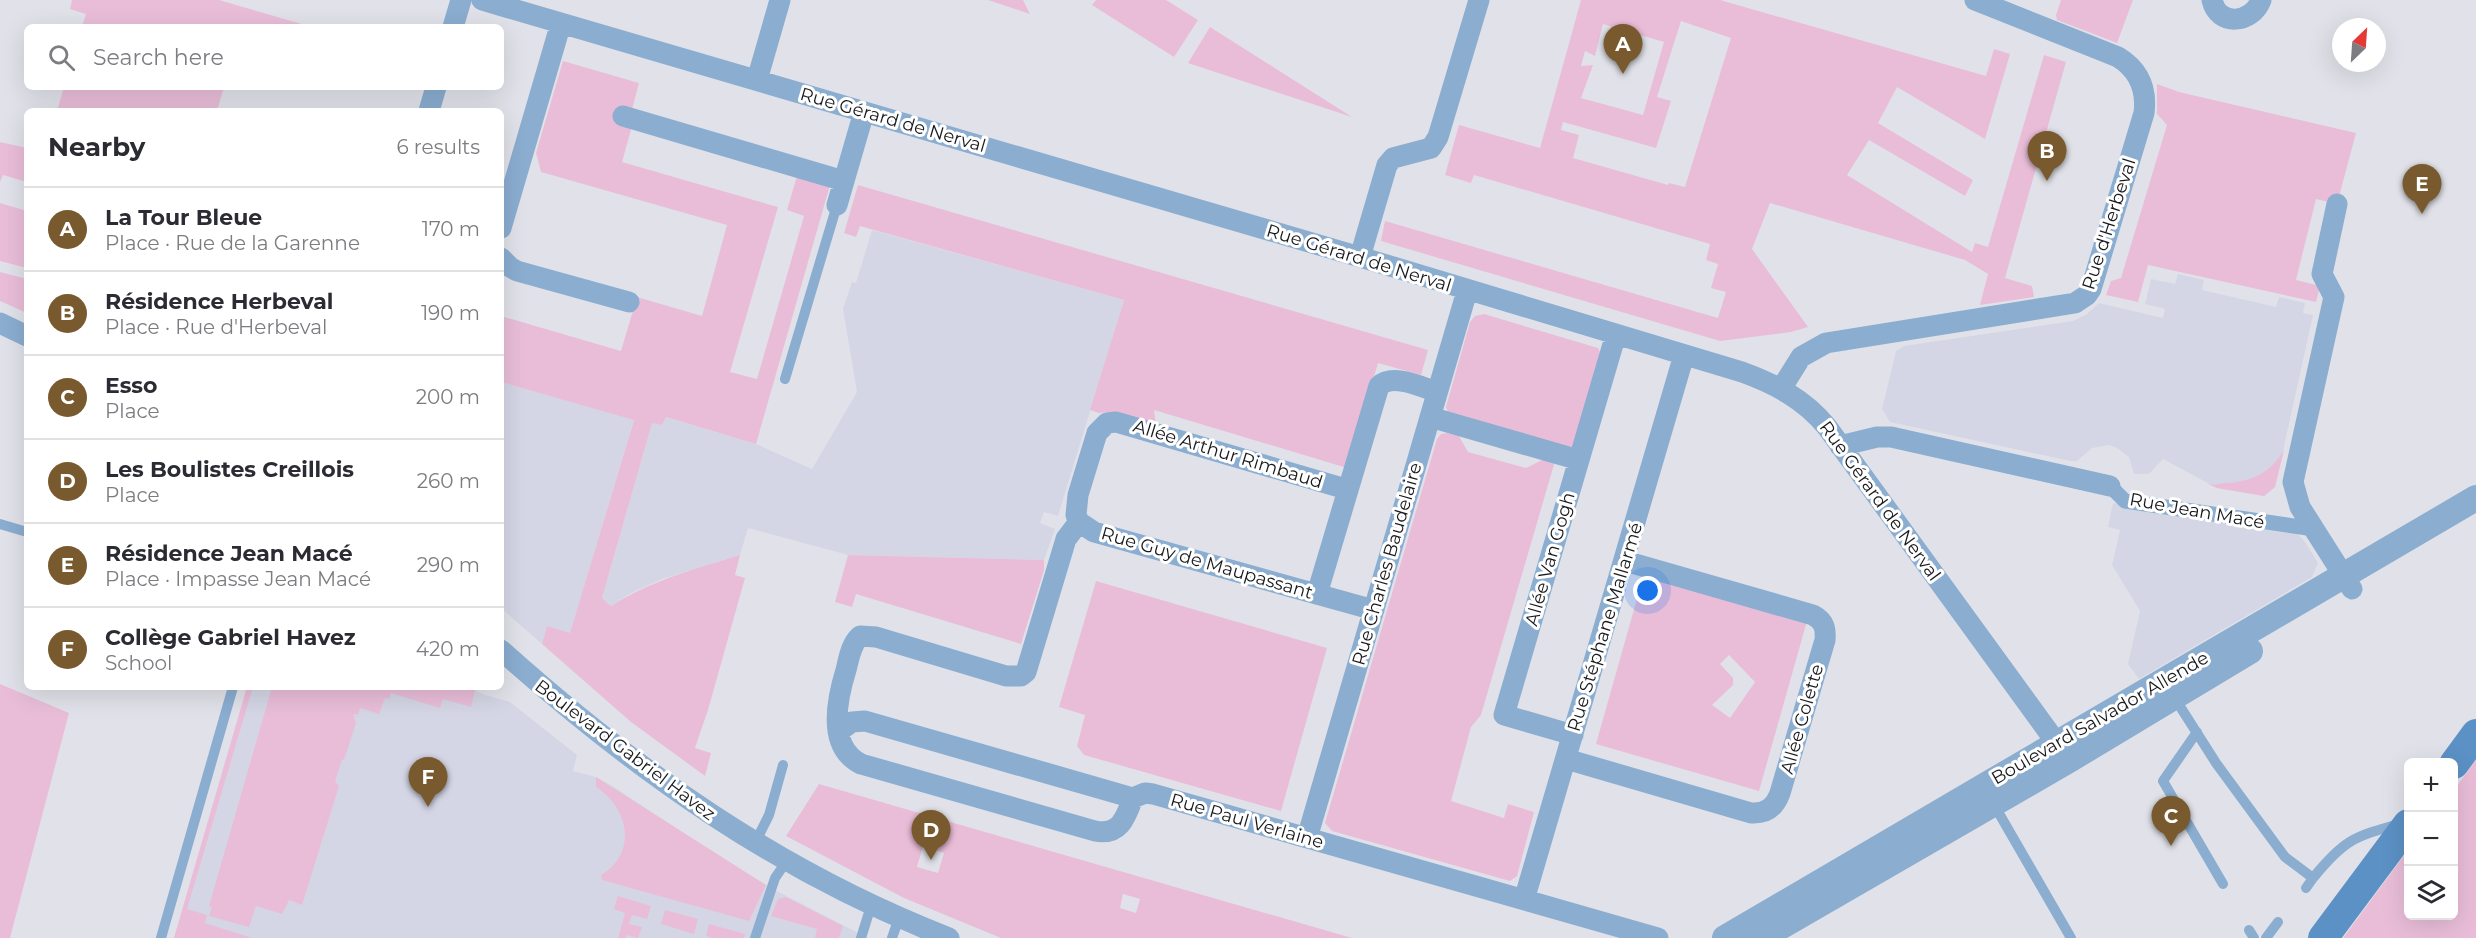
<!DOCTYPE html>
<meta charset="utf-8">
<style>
body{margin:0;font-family:Montserrat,sans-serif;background:#f7f7f7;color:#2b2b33}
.controls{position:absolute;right:18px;bottom:18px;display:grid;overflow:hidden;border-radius:9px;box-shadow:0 6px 24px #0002}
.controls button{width:54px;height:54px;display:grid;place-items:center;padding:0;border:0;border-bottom:2px solid #e1e1e2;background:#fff;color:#2b2b33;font:30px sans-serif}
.compass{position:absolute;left:2332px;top:18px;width:54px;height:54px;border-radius:50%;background:#fff;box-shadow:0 6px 24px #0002;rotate:25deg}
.you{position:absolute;left:1648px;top:591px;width:21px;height:21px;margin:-15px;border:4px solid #fff;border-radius:50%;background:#1a73e8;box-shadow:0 0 0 9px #1a73e833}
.badge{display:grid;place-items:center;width:39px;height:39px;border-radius:50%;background:#795a2f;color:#fff;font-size:20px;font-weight:700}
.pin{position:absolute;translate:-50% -50px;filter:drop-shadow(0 2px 3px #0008)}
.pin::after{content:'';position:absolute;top:32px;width:21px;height:18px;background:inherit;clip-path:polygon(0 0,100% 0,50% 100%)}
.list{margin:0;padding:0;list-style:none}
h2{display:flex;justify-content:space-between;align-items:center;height:78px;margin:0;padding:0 24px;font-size:26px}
h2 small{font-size:20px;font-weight:400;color:#7c7c81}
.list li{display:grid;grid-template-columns:39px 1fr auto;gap:18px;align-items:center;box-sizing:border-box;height:84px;padding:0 24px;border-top:2px solid #e1e1e2}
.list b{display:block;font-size:22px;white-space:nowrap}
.list p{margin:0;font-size:20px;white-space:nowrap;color:#7c7c81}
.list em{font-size:20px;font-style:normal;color:#7c7c81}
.icon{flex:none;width:33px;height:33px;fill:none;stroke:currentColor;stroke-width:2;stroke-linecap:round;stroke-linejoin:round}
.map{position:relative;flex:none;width:2476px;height:938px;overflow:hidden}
.search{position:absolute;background:#fff;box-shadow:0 6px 24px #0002;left:24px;top:24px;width:480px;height:66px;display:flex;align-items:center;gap:15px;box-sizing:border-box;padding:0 21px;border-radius:9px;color:#7c7c81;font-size:22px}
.panel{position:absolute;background:#fff;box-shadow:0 6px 24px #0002;left:24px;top:108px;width:480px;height:582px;border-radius:9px}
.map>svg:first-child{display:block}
</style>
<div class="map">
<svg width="2476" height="938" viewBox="0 0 2476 938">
<rect width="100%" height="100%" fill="#e1e2e9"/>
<path fill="#d4d6e5" d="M872,230L1124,300L1058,516L1044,512L1040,523L1055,529L1044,560L848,555L748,528L740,555L662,579L631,593L611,606L602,598L652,422L662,425L665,417L756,444L812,469L857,392L843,309L852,282L856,283Z
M2178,274L2204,280L2202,290L2276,307L2279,297L2305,303L2303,313L2313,315L2275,487L2264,496L2217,488L2163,459L2149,474H2134L2129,457L2117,448L2109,445L2092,448L2077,461H2070L1890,422L1882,409L1896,351L1904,346L2073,321L2087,314L2099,303L2163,318L2165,309L2145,304L2151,279L2175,284Z
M501,382L634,419L570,634L547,626L542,644L501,608Z
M2113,503L2291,531L2298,534L2305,542L2318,563L2312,577L2139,679L2128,664L2140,611L2112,565L2120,530L2108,527Z
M247,687H471L482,694L510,702L577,755L573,771L596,777L614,787L716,855L771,888L868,938H174Z"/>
<path fill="#e9bdd8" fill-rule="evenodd" d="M72,0H219L312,27H82L86,14L70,9Z
M988,0H1023L1030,14Z
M1096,0H1166L1198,20L1174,57L1092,5Z
M1581,0H1720L1986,76L1994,49L2010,54L1985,139L1897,87L1878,123L1973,180L1965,196L1869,140L1847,175L1972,252L1975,243L1988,247L2044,55L2066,62L2005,278L2032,286L2034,297L1980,305L1988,274L1965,260L1770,203L1752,249L1808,327L1791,332L1720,341L1381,241L1385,221L1718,318L1726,292L1711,288L1718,264L1706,260L1710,244L1474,175L1471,183L1445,175L1459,125L1540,148ZM1681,21L1731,38L1685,187L1669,183L1668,185L1573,158L1579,135L1561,130L1563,122L1656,148L1671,101L1657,97ZM1603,24L1664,42L1643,115L1581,98L1593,65L1581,66L1585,51L1595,56Z
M2061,0H2133L2117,43L2057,20L2056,15Z
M1210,27L1352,117L1188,63Z
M563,61L639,83L630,117L634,119L622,162L778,207L730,372L757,379L804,216L787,210L797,176L830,185L756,444L666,417L662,425L652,423L602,598L611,606C652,580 695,569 740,555L735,575L745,578L708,710L695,748L711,753L705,776L631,722L542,644L547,626L570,633L634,420L501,382V316L621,351L637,297L702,316L727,225L541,172L536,153Z
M2157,84L2179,92L2356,133L2337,204L2316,199L2296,280L2320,286L2316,302L2148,265L2138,302L2106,295L2111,281L2121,278L2167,125L2157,114Z
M64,87H224L217,111H57Z
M0,142L27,148V182L3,175L0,182Z
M858,185L1428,350L1421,375L1378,363L1347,468L1154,410L1156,425L1109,412L1099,413L1090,410L1124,300L860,226L856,237L844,233Z
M0,203L27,211V268L0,261Z
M0,272L27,279V313L0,301Z
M1484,314L1598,348L1600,352L1574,446L1569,448L1448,413L1446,407L1470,322L1475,316Z
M1447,433L1459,436L1468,452L1526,468L1546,458L1555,461L1481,715L1471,727L1451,801L1504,818L1508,804L1534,812L1517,876L1510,881L1332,831L1325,823L1437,439L1441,434Z
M2284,450L2275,487L2264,496L2217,488L2206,483C2213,486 2218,484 2225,483C2252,482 2270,473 2284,450Z
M848,555L1044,560V570L1021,644L856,594L852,607L835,602Z
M1644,574L1807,621L1759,791L1596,744ZM1729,655L1755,682L1730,718L1712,705L1733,685V678L1720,664Z
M1096,581L1327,648L1281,811L1084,755L1077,746L1085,715L1059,707Z
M0,684L69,713L10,938H0Z
M247,687H253L187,909L207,915L205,923L252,938H174Z
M272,687H471L475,691L471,707L443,699L440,708L391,693L389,699L385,698L379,714L360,708L358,715L353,714L356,723L344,760L342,759L335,782L339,786L302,905L289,900L282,914L256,906L249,927L209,916L212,907L209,906Z
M2476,760V938H2343L2408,850V916H2454V790Z
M596,777L766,885L749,921L602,880L601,875C638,853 629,808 596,787Z
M819,784L1352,938H1001L904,898L786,836ZM923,846L944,853L938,873L917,867ZM1123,894L1140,899L1136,913L1120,908Z
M618,896L651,906L647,919L632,915L629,924L642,927L638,938L627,935L625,938H618L625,913L614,909Z
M786,897L843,926L839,938H815L817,929L771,916L778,899Z
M665,910L698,919L694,934L661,924Z
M709,924L745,934L744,938H713L706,936Z"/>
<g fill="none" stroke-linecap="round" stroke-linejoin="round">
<path stroke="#8aadd0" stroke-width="10" d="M785,379L837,205
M0,524L27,532
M2174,697L2216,763L2285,857L2313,878C2344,840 2353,837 2399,824
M2197,732L2163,781L2223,884
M1993,803L2071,938
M755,843L769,815L783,765
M2306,888L2313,878
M2249,930L2254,938
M161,938L233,687
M755,938L775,878L786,862
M861,938L871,906
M892,938L899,918
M2266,938L2278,922"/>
<path stroke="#8aadd0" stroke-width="15" d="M2110,486L2125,501L2314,529"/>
<path stroke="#8aadd0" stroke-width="21" d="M482,0L1360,257L1742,372C1775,384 1804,399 1827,427L2066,756
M2212,0C2218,27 2252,24 2261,0
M453,27L461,0
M757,80L780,0
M429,111L436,87
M623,116L844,181
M2337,204L2322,274L2334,297L2293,482L2300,507L2352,589
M837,205L864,112
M501,228L561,23
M1360,257L1387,165L1393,158L1431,148L1438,137L1479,0
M501,258L510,267L517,271L629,302
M0,323L27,336
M1781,389L1801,357L1826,343L2075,303L2087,295L2091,289L2144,113C2147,89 2139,70 2118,57L1975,0
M1430,417L1579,460
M1840,446L1877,437H1891L2110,486
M1079,522L1066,539L1026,672L1021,676H1006L876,637L860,636C851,644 849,658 846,670C837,699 827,747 861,764L1095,831C1120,836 1126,817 1133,798
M1079,522L1076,515L1078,495L1097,433L1107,423L1116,422L1346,489
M1079,522L1094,532L1374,610
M1317,594L1379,386C1393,373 1421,387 1437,392
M501,650C636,771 779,872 949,938
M839,731L852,722L865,721L1133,798L1145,793L1153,794L1658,938
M1573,735L1504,715L1616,334
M1566,759L1751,813C1766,814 1775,807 1780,793L1825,640C1826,628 1824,621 1813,615L1625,561
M1307,838L1467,291
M1524,900L1684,355"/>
<path stroke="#8aadd0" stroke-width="26" d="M1725,938L2476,498
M1761,938L2069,760L2250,651"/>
<path stroke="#5c91c5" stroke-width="30" d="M2454,764L2476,734
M2323,938L2408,824"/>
</g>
<g text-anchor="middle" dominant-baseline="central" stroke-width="6" stroke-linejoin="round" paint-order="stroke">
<g font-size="18" fill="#17181a" stroke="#fff">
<text transform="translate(893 120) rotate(16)">Rue Gérard de Nerval</text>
<text transform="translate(2109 224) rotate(-72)">Rue d'Herbeval</text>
<text transform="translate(1359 258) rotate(17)">Rue Gérard de Nerval</text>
<text transform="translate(1228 454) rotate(17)">Allée Arthur Rimbaud</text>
<text transform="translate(1880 501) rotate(54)">Rue Gérard de Nerval</text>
<text transform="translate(2197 511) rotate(10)">Rue Jean Macé</text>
<text transform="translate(1550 559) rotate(-74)">Allée Van Gogh</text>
<text transform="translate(1207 563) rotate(16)">Rue Guy de Maupassant</text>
<text transform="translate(1387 564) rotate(-74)">Rue Charles Baudelaire</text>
<text transform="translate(1605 627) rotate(-73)">Rue Stéphane Mallarmé</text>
<text transform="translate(2100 718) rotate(-30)">Boulevard Salvador Allende</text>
<text transform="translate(1802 719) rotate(-74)">Allée Colette</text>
<text transform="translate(625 750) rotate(37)">Boulevard Gabriel Havez</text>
<text transform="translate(1247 821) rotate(16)">Rue Paul Verlaine</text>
</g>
</g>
</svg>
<div class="controls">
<button>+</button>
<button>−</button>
<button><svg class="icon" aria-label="layers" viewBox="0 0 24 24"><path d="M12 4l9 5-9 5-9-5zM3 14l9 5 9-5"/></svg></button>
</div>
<svg class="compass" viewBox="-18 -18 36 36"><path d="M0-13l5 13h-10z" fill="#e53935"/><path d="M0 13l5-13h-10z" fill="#7c7c81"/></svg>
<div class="you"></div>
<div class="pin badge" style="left:1623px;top:74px">A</div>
<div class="pin badge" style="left:2047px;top:181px">B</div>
<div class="pin badge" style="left:2171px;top:846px">C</div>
<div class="pin badge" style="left:931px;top:860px">D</div>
<div class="pin badge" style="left:2422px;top:214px">E</div>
<div class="pin badge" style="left:428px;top:807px">F</div>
<div class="search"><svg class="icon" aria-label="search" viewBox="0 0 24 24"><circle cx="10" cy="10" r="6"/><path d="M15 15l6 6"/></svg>Search here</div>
<section class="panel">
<h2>Nearby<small>6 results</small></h2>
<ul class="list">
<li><span class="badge">A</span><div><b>La Tour Bleue</b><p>Place · Rue de la Garenne</p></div><em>170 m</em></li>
<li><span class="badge">B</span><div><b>Résidence Herbeval</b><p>Place · Rue d'Herbeval</p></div><em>190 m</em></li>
<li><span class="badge">C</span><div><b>Esso</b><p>Place</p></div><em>200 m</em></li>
<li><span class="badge">D</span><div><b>Les Boulistes Creillois</b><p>Place</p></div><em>260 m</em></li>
<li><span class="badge">E</span><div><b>Résidence Jean Macé</b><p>Place · Impasse Jean Macé</p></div><em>290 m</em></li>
<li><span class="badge">F</span><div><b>Collège Gabriel Havez</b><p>School</p></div><em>420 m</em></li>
</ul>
</section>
</div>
